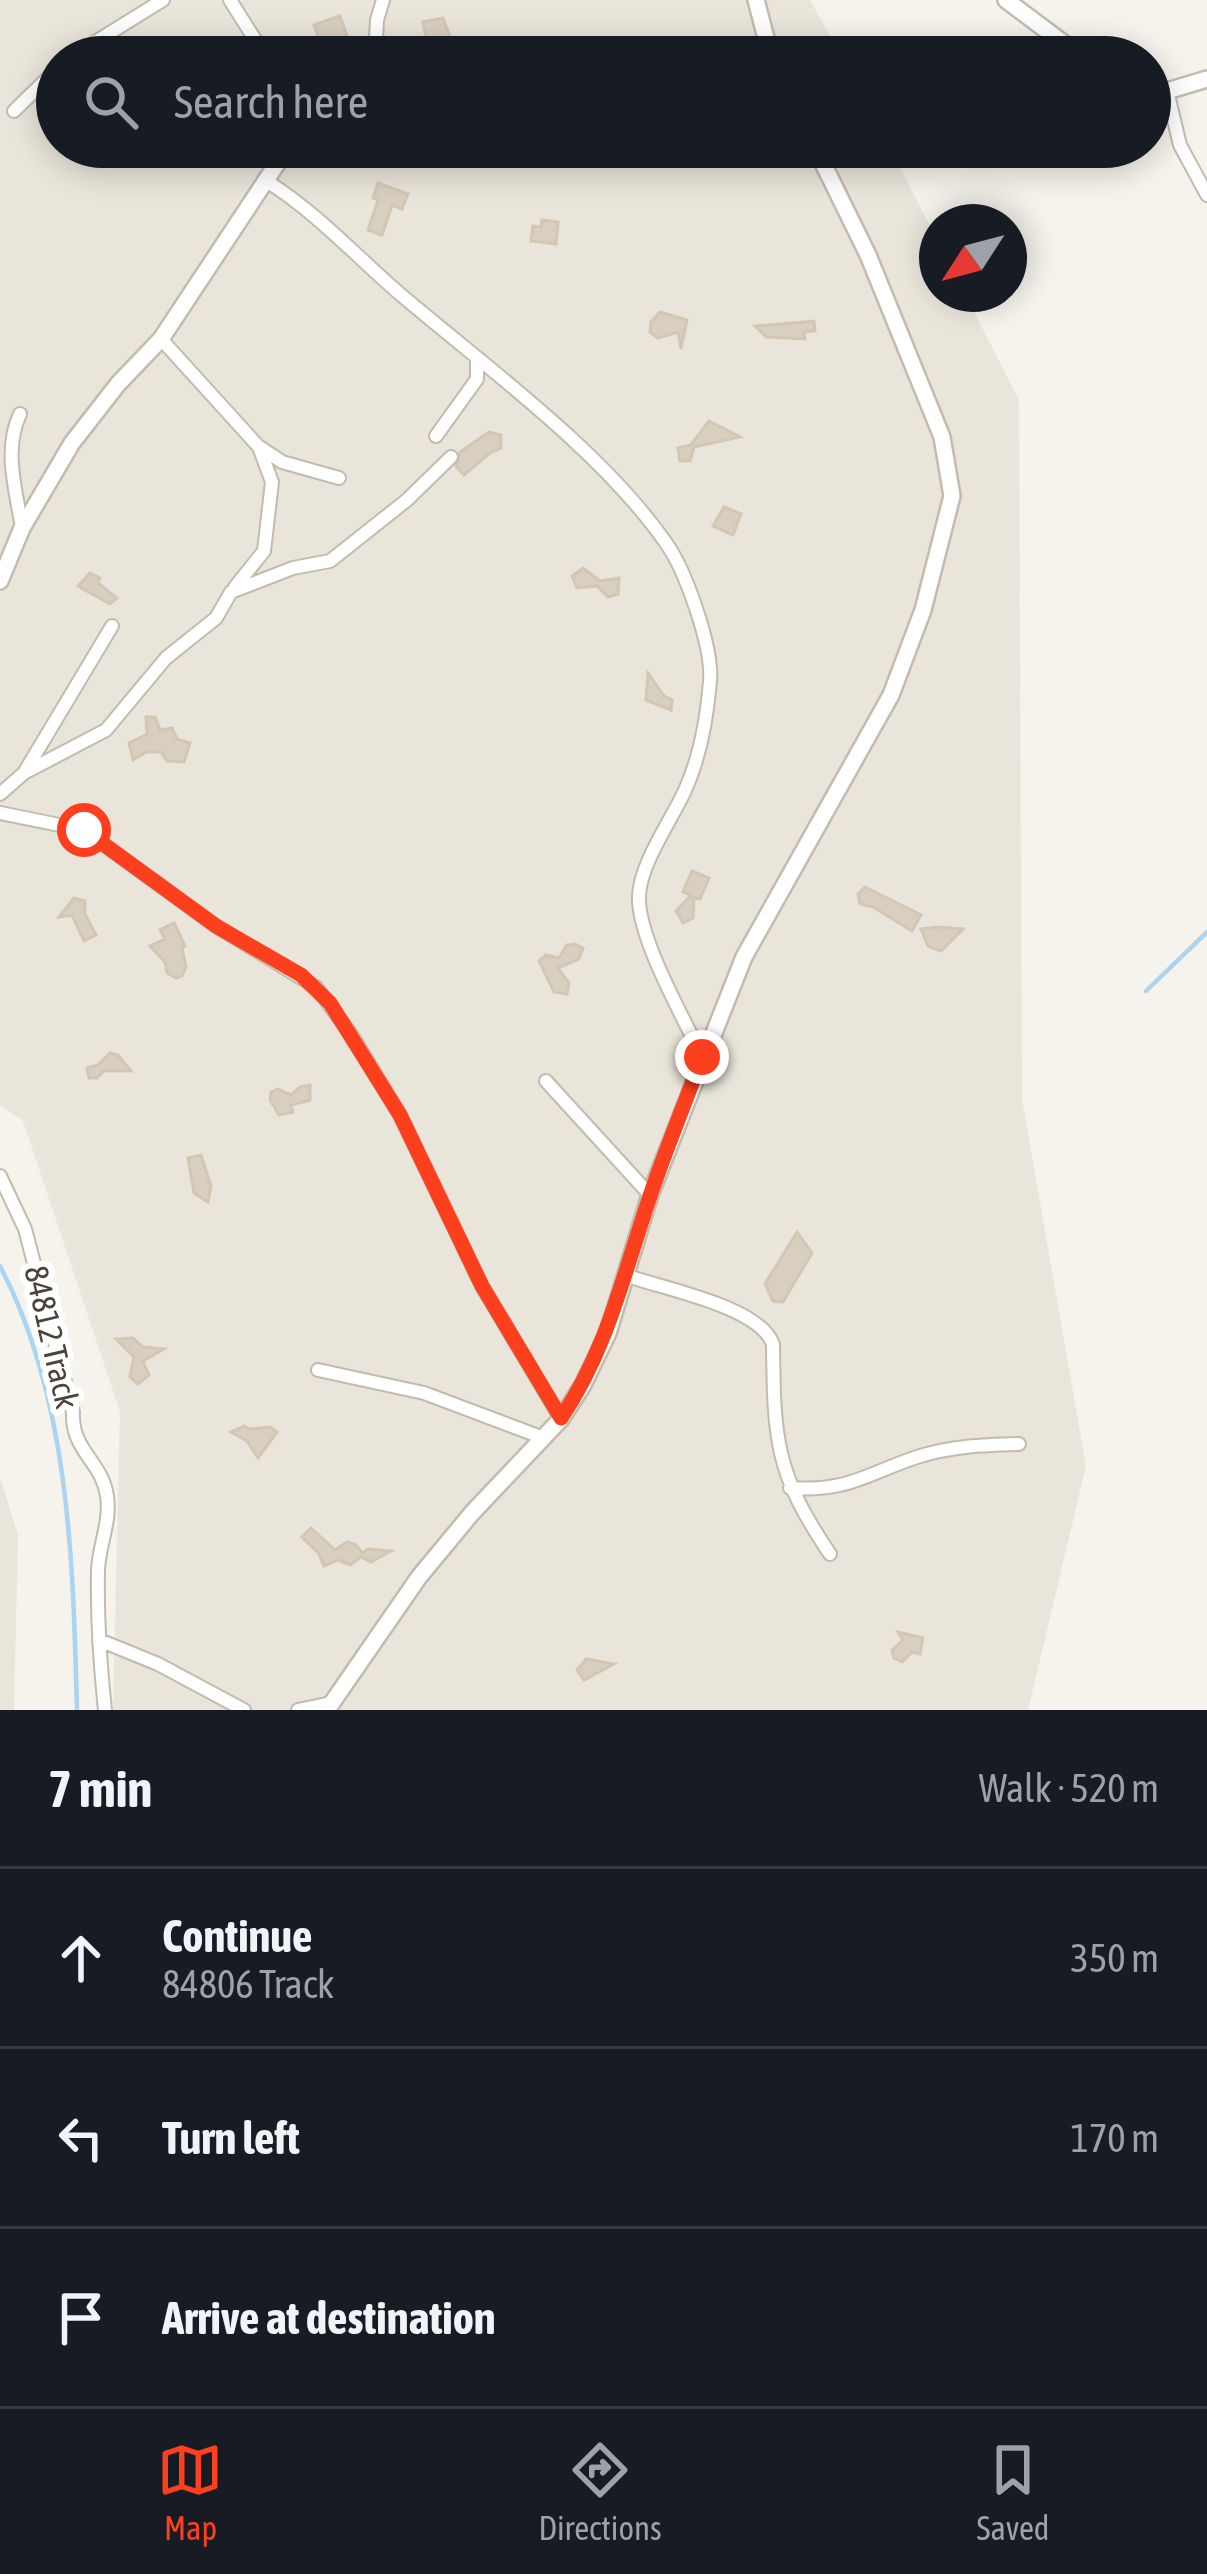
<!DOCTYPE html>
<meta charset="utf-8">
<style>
body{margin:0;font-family:"Asap Condensed",sans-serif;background:#20242c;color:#f1f3f6}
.compass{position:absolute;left:919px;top:204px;width:108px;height:108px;border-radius:50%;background:#171b24;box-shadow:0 6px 30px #0003;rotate:234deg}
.stop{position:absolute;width:36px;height:36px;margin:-27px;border:9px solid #fc3f1d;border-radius:50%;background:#fff}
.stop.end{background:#fc3f1d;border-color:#fff;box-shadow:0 3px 12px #0008}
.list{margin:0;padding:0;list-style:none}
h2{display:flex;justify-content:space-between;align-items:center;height:156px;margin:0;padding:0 48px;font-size:51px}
h2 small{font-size:39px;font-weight:400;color:#9ea1a6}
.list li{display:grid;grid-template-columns:78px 1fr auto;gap:36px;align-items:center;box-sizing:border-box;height:180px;padding:0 48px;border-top:3px solid #363941}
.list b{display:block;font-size:45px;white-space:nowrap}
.list p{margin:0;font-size:39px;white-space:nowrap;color:#9ea1a6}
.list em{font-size:39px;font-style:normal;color:#9ea1a6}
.icon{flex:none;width:66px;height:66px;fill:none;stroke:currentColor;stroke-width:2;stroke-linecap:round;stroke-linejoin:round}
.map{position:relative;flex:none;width:1207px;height:1710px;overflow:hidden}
.search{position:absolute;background:#171b24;box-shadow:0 6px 30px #0003;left:36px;right:36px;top:36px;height:132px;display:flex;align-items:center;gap:30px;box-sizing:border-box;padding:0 42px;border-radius:66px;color:#9ea1a6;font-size:45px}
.sheet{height:696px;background:#171b24}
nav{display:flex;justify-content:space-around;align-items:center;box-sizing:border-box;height:168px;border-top:3px solid #363941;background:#171b24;font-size:33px;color:#9ea1a6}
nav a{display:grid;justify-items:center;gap:6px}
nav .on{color:#fc3f1d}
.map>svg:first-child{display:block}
</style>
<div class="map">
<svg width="1207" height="1710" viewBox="0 0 1207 1710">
<rect width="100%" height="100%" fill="#f6f3ec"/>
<path fill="#eae5da" d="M0,0H810L842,57H57V147H890L937,240V294H965L1019,400L1022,1099L1086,1466L1028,1710H113L120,1412L23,1121L0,1105Z
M0,1477L18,1535L14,1710H0Z"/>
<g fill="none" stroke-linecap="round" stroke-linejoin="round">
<path stroke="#a9d4f2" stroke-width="4.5" d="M1146,991L1207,932
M0,1266C70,1399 73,1563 77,1710"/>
</g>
<path fill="#d8cfc1" stroke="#d3c7b4" stroke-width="3" d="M340,16L349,42L323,51L314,25Z
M443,18L451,40L447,41L449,51L443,52L445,57H430L423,22Z
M378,183L408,194L402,209L392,205L382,235L368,230L378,200L373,198Z
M542,220L558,222L556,244L531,241L533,226L541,227Z
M660,312L687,320L681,349L678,332L658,338L650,332L651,322Z
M814,321L815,331L804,332L805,339L766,337L755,326Z
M709,421L740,437L694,447L690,461H680L678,448L691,445Z
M489,432L501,435V448L490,453L464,475L456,466L460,452Z
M724,507L741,514L733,535L713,526Z
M583,568L600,581L619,578L618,594L608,597L597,586L577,588L572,576Z
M90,573L100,578L98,583L117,598L110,604L78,586Z
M648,673L664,696L672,700L671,710L646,700Z
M146,717H155L160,730L172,728L177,739L190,743L184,762L167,761L161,752H146L133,760L129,743L147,734Z
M692,871L709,878L700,899L694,897L693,918L683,923L676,911L691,895L683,892Z
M865,887L921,915L912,931L873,907L860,904L858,894Z
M74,898L85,901V914L96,935L84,941L72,915L59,917Z
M174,923L185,946L182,948L186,967L182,976L176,978L167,973L165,962L150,946L165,939L160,930Z
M938,927L963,929L941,951L928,946L921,929Z
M575,944L583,948L579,959L558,968L569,983L567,994L554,992L539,961L546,955L559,958L567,945Z
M110,1053L118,1055L131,1071H104L97,1078H89L87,1068L98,1065Z
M310,1085V1100L291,1105L293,1112L279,1115L270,1100L271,1092L278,1089L291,1095L300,1087Z
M201,1155L211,1186L208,1202L194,1193L188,1158Z
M797,1232L812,1253L783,1302L773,1301L765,1284Z
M133,1338L143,1347L164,1349L143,1361L149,1375L138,1384L130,1377L134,1357L116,1339Z
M245,1426L248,1429L270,1427L277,1432L258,1458L247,1441L231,1432Z
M311,1528L335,1550L347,1542L356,1545L362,1553L368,1549L391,1551L371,1562L361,1557L350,1565L338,1560L324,1566L319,1554L302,1537Z
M898,1632L923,1638L920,1654L912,1652L902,1662L894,1658L892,1650L903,1640Z
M586,1659L614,1664L584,1680L577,1670Z"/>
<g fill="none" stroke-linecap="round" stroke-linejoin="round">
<defs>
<path id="minor" d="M230,0L266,57
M71,57L163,0
M375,57L377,20L383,0
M1167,91L1180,145L1207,195
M14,111L57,69
M268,182C317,213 356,256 400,294C486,367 602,451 666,543C686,571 713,648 710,681C707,718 701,754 686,788C673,818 640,863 639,896C637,937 684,1018 702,1057
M161,339L258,446L282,462L339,478
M20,414C3,450 16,490 22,528
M436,436L477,379V358
M235,587L264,551L272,482L259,447
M24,773L106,730L166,658L216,618L231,592L293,568L330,561L407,500L451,457
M0,794L24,773L112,626
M0,813L84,830L216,926L316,987L351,1034L400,1115L482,1286L561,1419
M546,1081L650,1195
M0,1176L25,1229L73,1412C71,1451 102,1461 107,1496C111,1521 99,1545 98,1570C97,1617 100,1663 105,1710
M625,1275C663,1289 759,1306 773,1344C774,1439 775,1473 830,1554
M318,1370L424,1393L541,1437
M790,1488C848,1492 866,1474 917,1457C951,1446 983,1445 1019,1444
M99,1640L158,1664L244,1710
M298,1710L331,1703"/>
<path id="tertiary" d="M756,0L771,57
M1006,0L1082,57
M1150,90L1167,91L1207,79
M0,581L22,528L72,443L118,384L161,339L288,147
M327,1710L419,1577L472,1513L561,1419L583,1385L608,1333L650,1195L744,957L891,695L923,610L952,496L942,437L868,255L815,147"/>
</defs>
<use href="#minor" stroke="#c2bbae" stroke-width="16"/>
<use href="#tertiary" stroke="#c2bbae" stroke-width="20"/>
<use href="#minor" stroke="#fff" stroke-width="12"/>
<use href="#tertiary" stroke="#fff" stroke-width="15"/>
</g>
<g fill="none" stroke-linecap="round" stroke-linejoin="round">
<path stroke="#fc3f1d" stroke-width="15" d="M84,830L216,926L301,975L330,1003L400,1115L482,1286L561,1418C607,1350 624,1273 650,1196C666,1149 685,1103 702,1057"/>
</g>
<g text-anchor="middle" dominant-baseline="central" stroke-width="12" stroke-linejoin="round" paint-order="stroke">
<g font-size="33" fill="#4b4439" stroke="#fff">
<text transform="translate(52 1337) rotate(77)">84812 Track</text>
</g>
</g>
</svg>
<svg class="compass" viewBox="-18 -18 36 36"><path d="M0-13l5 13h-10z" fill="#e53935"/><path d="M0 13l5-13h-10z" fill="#9ea1a6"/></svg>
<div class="stop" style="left:84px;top:830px"></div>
<div class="stop end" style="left:702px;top:1057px"></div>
<div class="search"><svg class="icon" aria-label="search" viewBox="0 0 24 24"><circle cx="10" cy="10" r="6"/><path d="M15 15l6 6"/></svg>Search here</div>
</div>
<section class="sheet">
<h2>7 min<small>Walk · 520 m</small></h2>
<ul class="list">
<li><svg class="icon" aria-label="ahead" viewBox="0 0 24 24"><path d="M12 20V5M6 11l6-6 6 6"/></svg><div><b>Continue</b><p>84806 Track</p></div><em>350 m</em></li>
<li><svg class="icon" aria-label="left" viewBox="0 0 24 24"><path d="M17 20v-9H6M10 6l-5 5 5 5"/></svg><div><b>Turn left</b></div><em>170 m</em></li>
<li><svg class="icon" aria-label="arrive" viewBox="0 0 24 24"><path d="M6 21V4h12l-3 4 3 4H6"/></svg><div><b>Arrive at destination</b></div></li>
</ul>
</section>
<nav>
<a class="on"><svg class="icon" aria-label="map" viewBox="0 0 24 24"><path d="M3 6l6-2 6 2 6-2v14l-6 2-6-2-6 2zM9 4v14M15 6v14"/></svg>Map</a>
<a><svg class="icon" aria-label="directions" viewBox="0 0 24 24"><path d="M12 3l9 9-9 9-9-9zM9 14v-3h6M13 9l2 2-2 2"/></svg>Directions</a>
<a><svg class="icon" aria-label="saved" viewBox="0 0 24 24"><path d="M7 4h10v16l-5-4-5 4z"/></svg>Saved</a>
</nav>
